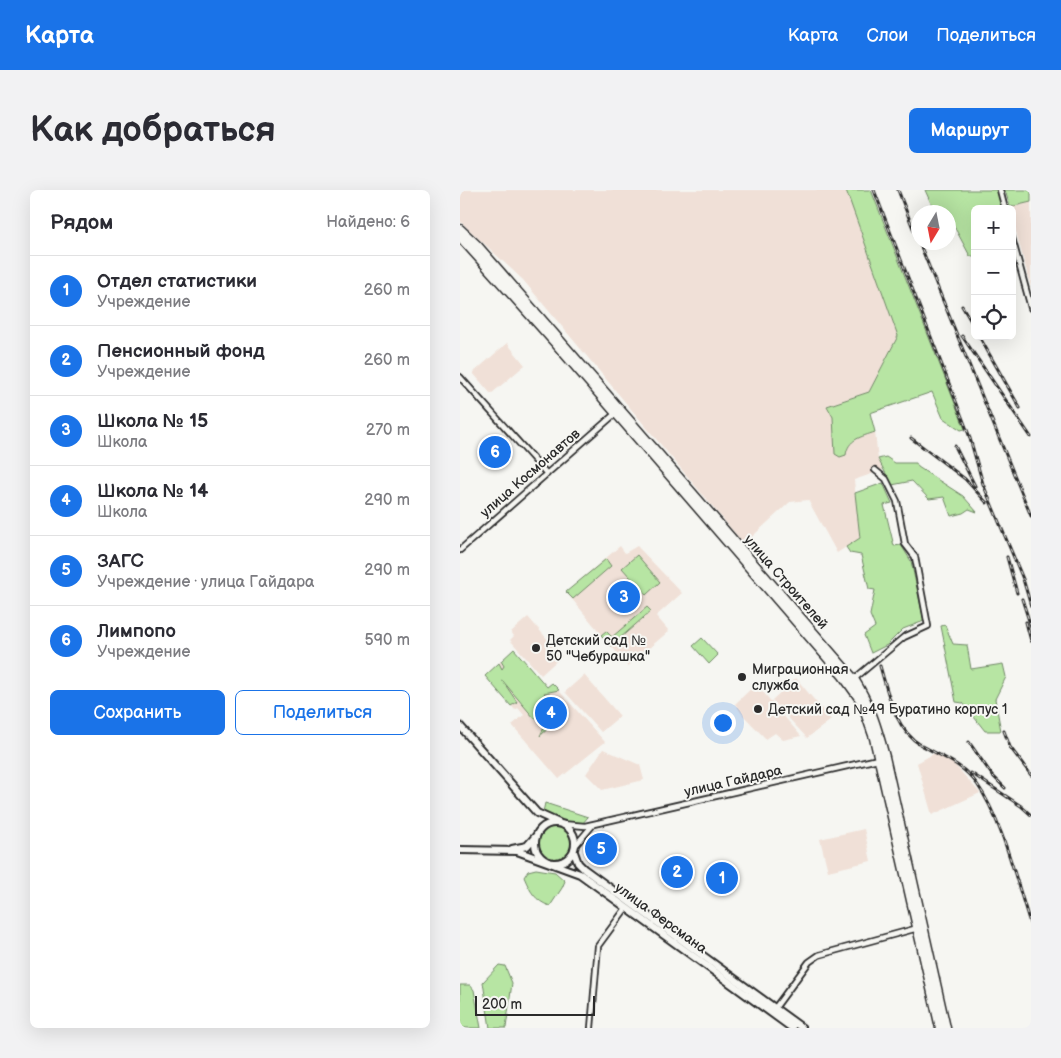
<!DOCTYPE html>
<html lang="ru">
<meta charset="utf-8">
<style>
body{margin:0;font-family:"Balsamiq Sans",sans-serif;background:#f2f2f3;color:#2b2b33}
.controls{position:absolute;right:15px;top:15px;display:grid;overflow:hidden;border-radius:8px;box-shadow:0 5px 20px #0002}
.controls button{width:45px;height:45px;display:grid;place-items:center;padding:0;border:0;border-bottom:1px solid #e1e1e2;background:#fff;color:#2b2b33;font:25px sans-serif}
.compass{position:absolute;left:451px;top:15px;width:45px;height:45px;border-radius:50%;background:#fff;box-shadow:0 5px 20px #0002;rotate:190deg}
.scale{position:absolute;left:15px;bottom:12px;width:120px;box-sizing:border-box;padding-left:5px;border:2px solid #2b2b2b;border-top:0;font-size:14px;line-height:18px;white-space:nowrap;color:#2b2b2b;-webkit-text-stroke:4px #f6f6f2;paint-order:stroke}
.you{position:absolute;left:262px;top:532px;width:18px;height:18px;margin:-12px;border:4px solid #fff;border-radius:50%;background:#1a73e8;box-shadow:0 0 0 8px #1a73e833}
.badge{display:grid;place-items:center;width:32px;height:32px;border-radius:50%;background:#1a73e8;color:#fff;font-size:16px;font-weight:700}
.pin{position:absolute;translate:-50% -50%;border:2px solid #fff;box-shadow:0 1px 5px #0006}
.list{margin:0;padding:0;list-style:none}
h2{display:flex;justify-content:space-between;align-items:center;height:65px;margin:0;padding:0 20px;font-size:21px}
h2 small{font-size:16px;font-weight:400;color:#7c7c81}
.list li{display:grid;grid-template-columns:32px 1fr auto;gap:15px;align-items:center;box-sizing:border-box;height:70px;padding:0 20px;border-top:1px solid #e1e1e2}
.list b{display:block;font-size:19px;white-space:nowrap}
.list p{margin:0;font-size:16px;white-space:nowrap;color:#7c7c81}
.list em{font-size:16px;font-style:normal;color:#7c7c81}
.actions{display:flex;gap:10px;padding:15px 20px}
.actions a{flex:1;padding:11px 0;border:1px solid #1a73e8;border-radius:8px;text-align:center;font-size:18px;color:#1a73e8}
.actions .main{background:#1a73e8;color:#fff}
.icon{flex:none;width:28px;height:28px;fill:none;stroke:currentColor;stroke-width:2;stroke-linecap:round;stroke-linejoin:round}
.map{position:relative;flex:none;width:571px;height:838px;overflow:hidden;border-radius:8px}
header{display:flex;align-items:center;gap:30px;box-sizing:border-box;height:70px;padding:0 25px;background:#1a73e8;color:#fff}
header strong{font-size:24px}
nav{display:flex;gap:28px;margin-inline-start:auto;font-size:18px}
.intro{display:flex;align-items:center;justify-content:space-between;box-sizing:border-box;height:120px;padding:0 30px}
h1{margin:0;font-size:35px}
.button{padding:12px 22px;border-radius:8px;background:#1a73e8;color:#fff;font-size:18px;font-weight:700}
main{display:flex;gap:30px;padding:0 30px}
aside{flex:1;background:#fff;border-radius:8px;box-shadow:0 5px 20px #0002}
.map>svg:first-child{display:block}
</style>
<header>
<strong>Карта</strong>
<nav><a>Карта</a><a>Слои</a><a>Поделиться</a></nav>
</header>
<div class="intro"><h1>Как добраться</h1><a class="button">Маршрут</a></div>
<main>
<aside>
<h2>Рядом<small>Найдено: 6</small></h2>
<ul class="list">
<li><span class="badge">1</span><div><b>Отдел статистики</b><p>Учреждение</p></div><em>260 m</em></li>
<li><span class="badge">2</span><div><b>Пенсионный фонд</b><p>Учреждение</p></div><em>260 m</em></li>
<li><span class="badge">3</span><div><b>Школа № 15</b><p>Школа</p></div><em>270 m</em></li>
<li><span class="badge">4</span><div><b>Школа № 14</b><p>Школа</p></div><em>290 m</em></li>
<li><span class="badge">5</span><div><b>ЗАГС</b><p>Учреждение · улица Гайдара</p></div><em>290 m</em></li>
<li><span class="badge">6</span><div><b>Лимпопо</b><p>Учреждение</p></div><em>590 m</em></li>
</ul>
<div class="actions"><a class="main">Сохранить</a><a>Поделиться</a></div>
</aside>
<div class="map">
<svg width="571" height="838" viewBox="0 0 571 838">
<rect width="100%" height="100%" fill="#f6f6f2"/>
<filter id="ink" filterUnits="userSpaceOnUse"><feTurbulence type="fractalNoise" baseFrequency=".02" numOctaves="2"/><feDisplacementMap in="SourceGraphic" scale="10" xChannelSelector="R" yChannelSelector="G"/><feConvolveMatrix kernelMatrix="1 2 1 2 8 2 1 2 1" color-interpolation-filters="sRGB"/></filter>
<g filter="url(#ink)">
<path fill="#f0e0d7" d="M0,0H386L438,146L409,202L367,216L373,227L375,240L387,257L397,248L415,242L418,269L423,280L394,290L400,348L377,363L348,310L330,312L284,354L63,90L0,31Z
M571,12V97L552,27V19L550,17Z
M47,153L65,175L31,204L13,183Z
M160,356L165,363L177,356L222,403L196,426L209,441L168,476L106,402Z
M68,427L102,466L81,485L50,450L54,446L51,442Z
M54,459L87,497L92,493L145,552L99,589L52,535L64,525L58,518L55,520L25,486Z
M124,485L160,526L141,542L105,502Z
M336,488L371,530L347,548L312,510Z
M296,494L341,546L323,550L315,543L306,549L282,524L275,514Z
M143,559L180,575L184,590L142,600L126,584Z
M475,563L494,574L520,603L472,625L457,573Z
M404,639L411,671L368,681L360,649Z"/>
<path fill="#b7e5a3" stroke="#718867" d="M386,0H411L505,239L501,240L483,228L472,202L410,223L415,242C401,247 388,249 386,265L380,267L375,264L373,227L367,216L409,202L438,146Z
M465,0H537L542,19H515V66H510L489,27L488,22L474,20Z
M545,0H571V12L550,17Z
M426,267L435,273H456L458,277L503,306L517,322L509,319L503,323L491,326L484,307L469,309L452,291L432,295L418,269Z
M423,293L432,313L424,315L434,356L441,355L451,371L464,431L443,439L427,455L411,463L404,445L415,437L410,425L415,400L409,399L401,365L390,363L386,357L400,348L395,303Z
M177,365L200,392L186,405L162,378Z
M146,369L151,376L113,409L106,402Z
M187,417L191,421L151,456L141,445L146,441L152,447Z
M485,435L493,454L507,455L511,479L543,474L546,487L535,509L541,541H525L503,513L496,512L481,436Z
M242,448L258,465L249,474L233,456Z
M54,459L87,497L92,493L99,500L84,503L92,513L93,521L94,519L106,522L80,546L89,527L82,529L74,528L42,490L57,512L51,516L25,486L39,473L42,479L44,476L41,471Z
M85,613L128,627L122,634L97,631L83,622Z
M78 653a17 17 0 1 1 34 0a17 17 0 1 1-34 0Z
M76,679L95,682L105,691L102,698L90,716C75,711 70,701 64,687L68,681Z
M39,775L45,776L52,793L46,838H30L23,792Z
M0,795H10L14,800L21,838H0Z"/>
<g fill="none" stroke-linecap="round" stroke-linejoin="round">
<defs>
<path id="street" d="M540,0L545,19
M552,48L571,118
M0,187L87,284
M0,360L156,223
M394,489L444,447L468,436L455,367L445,354L437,311L426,289L415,280
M102,634L125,636L418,569
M115,656L132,636
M315,818L349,772L359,765L458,738
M131,838L138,756L166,718"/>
<path id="secondary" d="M0,536L77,623L99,633
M75 653a20 20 0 1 1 40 0a20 20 0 1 1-40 0Z
M52,659L67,656L75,647
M0,660L57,661L120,684L332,838
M114,662L118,673L124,679L342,838"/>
<path id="primary" d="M0,39L18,56L394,489C411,516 417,537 425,567L486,838
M0,47L96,154L383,486L401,511L414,548L480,838"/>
</defs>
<use href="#street" stroke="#2b2b2b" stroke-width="8"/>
<use href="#secondary" stroke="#2b2b2b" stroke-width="10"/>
<use href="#primary" stroke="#2b2b2b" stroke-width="11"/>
<use href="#street" stroke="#f6f6f2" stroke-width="4.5"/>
<use href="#secondary" stroke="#f6f6f2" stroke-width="6"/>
<use href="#primary" stroke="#f6f6f2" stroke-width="8"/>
<defs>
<path id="rail" d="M414,0L509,245L523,294L563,389L571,416
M438,0L458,51
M459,52L571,326
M502,116L515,138
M502,146L571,247
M519,146L560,218
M451,248L505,289L527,313
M495,256L515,296
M547,367L557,403
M562,409L571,437
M566,432L571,451
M420,476C428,503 435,540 461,555C482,567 503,574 517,594C542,629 557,694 571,736
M544,541L550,557L571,585
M509,552L532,585L545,598
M511,583L561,616L571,625"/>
</defs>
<use href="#rail" stroke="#2b2b2b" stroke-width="3"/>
<use href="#rail" stroke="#f6f6f2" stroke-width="1" stroke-dasharray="4" stroke-linecap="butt"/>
</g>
</g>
<g fill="#2b2b2b" stroke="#f6f6f2" stroke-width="2">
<circle cx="76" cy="458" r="5"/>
<circle cx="282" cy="487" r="5"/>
<circle cx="298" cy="519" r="5"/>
</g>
<g text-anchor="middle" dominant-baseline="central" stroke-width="4" stroke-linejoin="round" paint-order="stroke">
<g font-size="14" fill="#2b2b2b" stroke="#f6f6f2">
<text transform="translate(70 283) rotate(-41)">улица Космонавтов</text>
<text transform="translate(326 392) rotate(49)">улица Строителей</text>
<text transform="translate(273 591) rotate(-13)">улица Гайдара</text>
<text transform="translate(201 728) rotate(36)">улица Ферсмана</text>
</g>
<g font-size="14" fill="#2b2b2b" stroke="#f6f6f2" text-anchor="start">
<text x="86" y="450">Детский сад №<tspan x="86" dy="16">50 "Чебурашка"</tspan></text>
<text x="292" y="479">Миграционная<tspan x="292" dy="16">служба</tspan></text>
<text x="308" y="519">Детский сад №49 Буратино корпус 1</text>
</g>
</g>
</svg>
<div class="controls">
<button>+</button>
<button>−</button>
<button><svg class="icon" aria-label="locate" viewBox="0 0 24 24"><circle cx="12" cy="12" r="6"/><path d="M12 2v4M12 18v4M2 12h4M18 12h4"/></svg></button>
</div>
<svg class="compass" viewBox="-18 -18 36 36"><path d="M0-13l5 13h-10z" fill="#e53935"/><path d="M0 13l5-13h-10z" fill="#7c7c81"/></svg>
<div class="scale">200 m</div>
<div class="you"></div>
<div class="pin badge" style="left:262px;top:688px">1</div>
<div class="pin badge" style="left:217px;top:682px">2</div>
<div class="pin badge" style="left:164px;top:407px">3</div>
<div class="pin badge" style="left:91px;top:523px">4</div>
<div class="pin badge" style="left:141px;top:659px">5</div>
<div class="pin badge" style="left:35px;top:262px">6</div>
</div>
</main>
